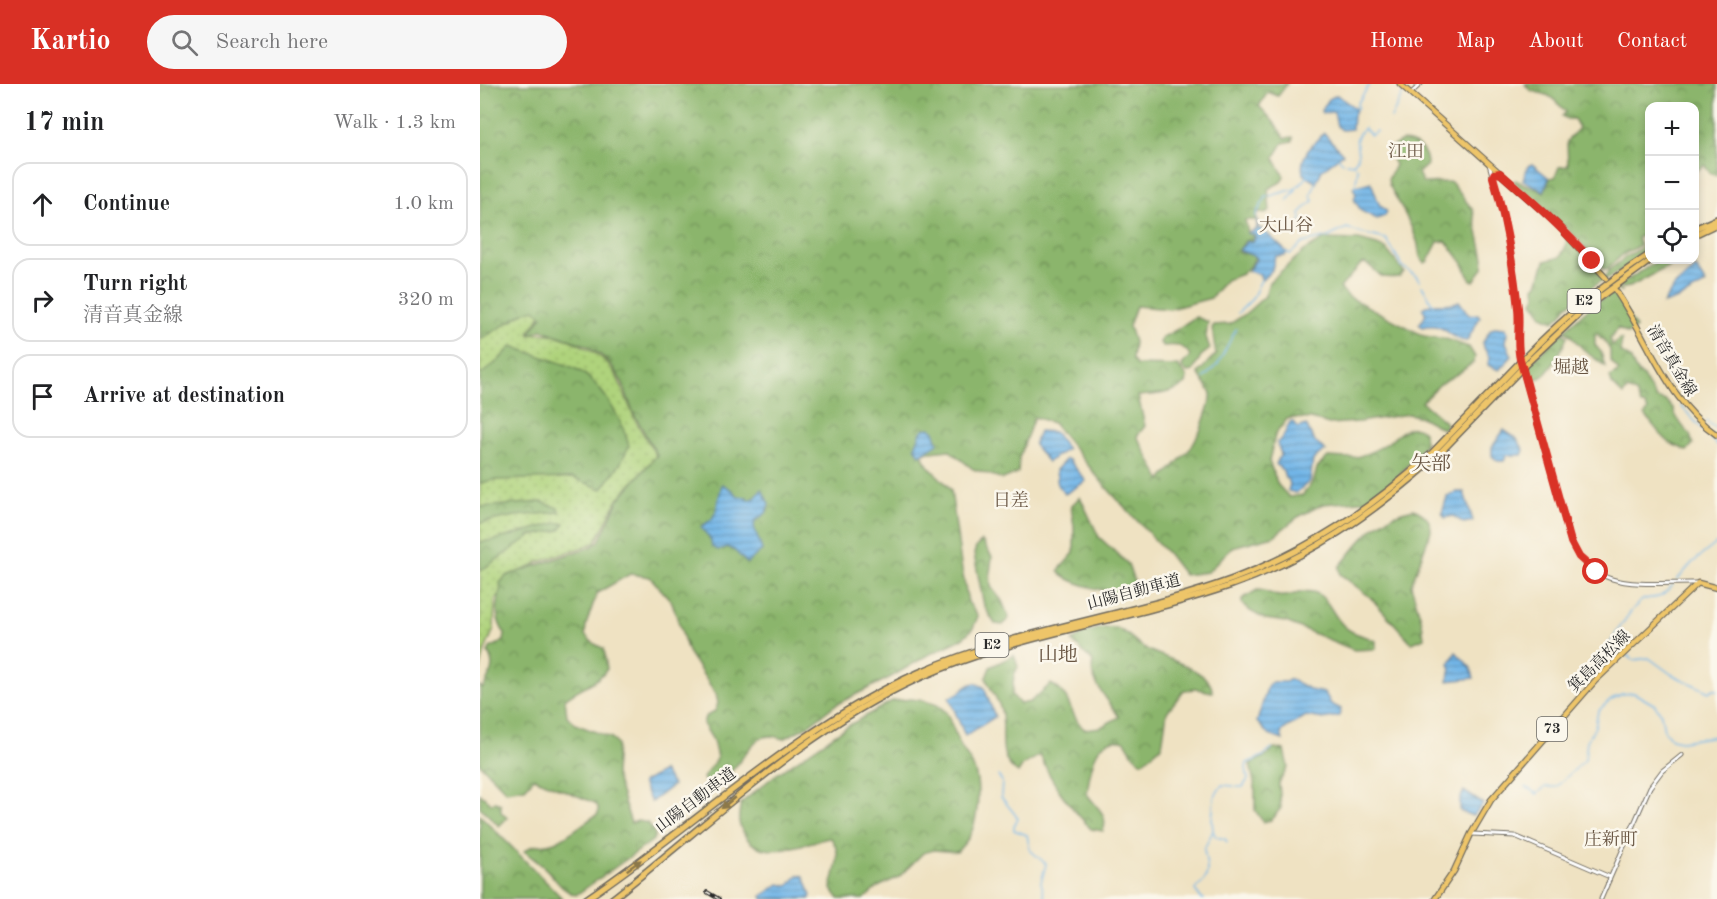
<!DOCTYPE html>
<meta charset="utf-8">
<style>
body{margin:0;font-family:"Old Standard TT","Noto Serif JP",serif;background:#f6f6f6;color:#202124}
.controls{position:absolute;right:18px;top:18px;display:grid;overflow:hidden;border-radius:12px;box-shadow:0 3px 9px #0003}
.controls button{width:54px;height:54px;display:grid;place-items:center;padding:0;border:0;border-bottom:2px solid #e0e0e0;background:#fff;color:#202124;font:30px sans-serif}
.stop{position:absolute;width:18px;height:18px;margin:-14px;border:4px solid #d93025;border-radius:50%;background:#fff}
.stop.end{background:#d93025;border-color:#fff;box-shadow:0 2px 6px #0008}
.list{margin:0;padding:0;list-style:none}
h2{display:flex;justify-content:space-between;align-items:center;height:78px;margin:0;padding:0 24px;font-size:26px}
h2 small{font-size:20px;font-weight:400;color:#757577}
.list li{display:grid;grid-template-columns:39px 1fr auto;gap:18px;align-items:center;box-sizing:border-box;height:84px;margin:0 12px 12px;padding:0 12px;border:2px solid #e0e0e0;border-radius:18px}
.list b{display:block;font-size:22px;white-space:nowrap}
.list p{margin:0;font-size:20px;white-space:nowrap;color:#757577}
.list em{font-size:20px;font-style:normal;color:#757577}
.icon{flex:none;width:33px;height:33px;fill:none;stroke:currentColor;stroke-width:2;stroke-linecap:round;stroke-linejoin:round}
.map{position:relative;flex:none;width:1237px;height:815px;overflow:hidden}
header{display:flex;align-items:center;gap:36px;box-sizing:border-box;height:84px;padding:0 30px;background:#d93025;color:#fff}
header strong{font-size:28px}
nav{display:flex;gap:33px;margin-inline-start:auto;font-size:21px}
.search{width:420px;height:54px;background:#f6f6f6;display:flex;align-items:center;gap:15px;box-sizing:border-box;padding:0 21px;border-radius:33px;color:#757577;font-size:22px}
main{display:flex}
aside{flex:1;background:#fff}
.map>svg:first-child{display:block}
</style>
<header>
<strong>Kartio</strong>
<div class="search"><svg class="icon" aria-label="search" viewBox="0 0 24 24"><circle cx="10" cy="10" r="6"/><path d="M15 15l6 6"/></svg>Search here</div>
<nav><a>Home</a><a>Map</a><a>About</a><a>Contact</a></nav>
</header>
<main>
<aside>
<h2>17 min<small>Walk · 1.3 km</small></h2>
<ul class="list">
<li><svg class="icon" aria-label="ahead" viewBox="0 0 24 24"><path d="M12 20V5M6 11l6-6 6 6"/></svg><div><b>Continue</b></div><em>1.0 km</em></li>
<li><svg class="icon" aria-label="right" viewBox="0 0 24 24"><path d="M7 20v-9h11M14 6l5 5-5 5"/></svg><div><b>Turn right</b><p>清音真金線</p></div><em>320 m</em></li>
<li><svg class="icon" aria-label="arrive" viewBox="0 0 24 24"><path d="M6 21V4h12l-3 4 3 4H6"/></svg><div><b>Arrive at destination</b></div></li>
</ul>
</aside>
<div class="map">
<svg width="1237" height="815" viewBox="0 0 1237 815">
<defs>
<pattern id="grass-dots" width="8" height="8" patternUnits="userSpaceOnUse" patternTransform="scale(1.5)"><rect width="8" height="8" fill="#afd37c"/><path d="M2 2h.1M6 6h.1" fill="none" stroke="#97b56b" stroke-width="1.8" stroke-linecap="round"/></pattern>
<pattern id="forest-crowns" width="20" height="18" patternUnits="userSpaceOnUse" patternTransform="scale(1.5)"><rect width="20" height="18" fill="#8bb56c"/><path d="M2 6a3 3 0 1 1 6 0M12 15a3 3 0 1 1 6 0" fill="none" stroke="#729359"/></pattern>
<pattern id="water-rules" width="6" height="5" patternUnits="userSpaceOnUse" patternTransform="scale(1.5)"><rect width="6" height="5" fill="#72b6e8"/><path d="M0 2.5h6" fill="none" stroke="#5e94bc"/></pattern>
</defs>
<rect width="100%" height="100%" fill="#fbf7ec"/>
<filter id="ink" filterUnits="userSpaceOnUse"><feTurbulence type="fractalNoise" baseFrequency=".0167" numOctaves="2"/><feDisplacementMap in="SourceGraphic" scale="12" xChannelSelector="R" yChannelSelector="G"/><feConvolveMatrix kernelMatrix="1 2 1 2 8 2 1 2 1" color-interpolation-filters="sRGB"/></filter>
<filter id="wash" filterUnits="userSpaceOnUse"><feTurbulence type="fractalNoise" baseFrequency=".008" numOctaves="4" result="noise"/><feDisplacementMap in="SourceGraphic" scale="24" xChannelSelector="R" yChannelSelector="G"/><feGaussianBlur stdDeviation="1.35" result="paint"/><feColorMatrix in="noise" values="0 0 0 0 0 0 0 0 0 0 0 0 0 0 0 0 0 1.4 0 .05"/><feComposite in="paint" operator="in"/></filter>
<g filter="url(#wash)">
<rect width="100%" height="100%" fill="#efe2c2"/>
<path fill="url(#grass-dots)" stroke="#6d7f54" stroke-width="1.5" d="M52,223H55L62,230L49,248L50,251C65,247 75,251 90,256C138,276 136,293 155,335C161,348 170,359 176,372L138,415L115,459L59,478L43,487L24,502L15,516L14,545L5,566L0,587V253Z"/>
<path fill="url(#forest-crowns)" stroke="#5b704c" stroke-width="1.5" d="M0,0H807L798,12L788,8L779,22C789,32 799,43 805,54L813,53V57L803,59L794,74L804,92L801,98L788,105L790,127L785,130L777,127L776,136H765L768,149L775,151L773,156L765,157L758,168L773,171L775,174L770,182L762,190L746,196L731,214L690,225L656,222L649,242L654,258L652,275L656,281L698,282L707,293L706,300C693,310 674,311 658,312L665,342L657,352L681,396L710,365L721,345L731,315V309L718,289C725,283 728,276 736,271L732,244L734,241L750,240L764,231L785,212L789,198L824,167L844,155L879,156L897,161L906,165L924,188L919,193C894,196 902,188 885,179L881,180L860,204L869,213L944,252L966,255L989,263L995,273L994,278L979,289L961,299L942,318L965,338L966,341L963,345L941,333L928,330L879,338L849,340L831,335L811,334L807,335L795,351L789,377L798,401L809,413L823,411L834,396L837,384L848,373C857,373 868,375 877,373C886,370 899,365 907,359C919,351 930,336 944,348L945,360L913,399L890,416L843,420L818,433L794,452L752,463L728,488L704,491L688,470L625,402L573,339L554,333L539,374L538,389L523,395L493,385L469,366L442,369C445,384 462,393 471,406L481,480L488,518L498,532L493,544L482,555L446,572L411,593L355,621L329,641L304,655C300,654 294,652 290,652C265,652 257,700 227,701L223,694L237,674L233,656L223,640L225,633L235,627L238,619L236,610L208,568L192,518L170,493L150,490L117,509L106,541L105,551L113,559L124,565L127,585C117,600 99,603 85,615L87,632L95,640L132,654L137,661L135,690L151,739L158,737L168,739L175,750L173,756L168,760L96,811C81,806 77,797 67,786C60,779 51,773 44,767C57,757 65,764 79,756C92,749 105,738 118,730V723L115,719L54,694L45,704L26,707L0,680V602L3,604C10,592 16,582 8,569L10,564L24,557L25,550C18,539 16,531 18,518C19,510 22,506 20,499L26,492L113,462L119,457L139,415L177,371L154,330L142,298L132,282L122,272L106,261L62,246L51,250L50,248L62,232L55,225L45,228L0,256Z
M1045,0H1237V92L1230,89L1224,81L1215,88L1214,22H1170L1169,148L1157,154L1160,161L1141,172L1127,185H1124L1095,152L1034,98L1035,96L1064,108L1070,94L1075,93L1079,83L1088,82L1087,57L1099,44L1094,35H1087L1082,32L1086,28C1081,23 1074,14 1067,11C1057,7 1051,10 1045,0Z
M922,57C936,57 947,66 947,81L938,89L943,99L971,98L993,126L1004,174L1003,184L994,197L991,196L982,178L966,157L958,158L948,177L945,179C937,173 940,166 937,157C930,137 919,119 909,101L908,95L915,81L911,73V63Z
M1087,152L1124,194L1129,186L1146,173L1169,159V166C1160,172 1127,198 1119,198L1086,223L1081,231L1074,237L1062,232L1059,225L1053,218L1056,212L1055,203L1058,200L1065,177L1080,173L1086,162Z
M1179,176H1200L1150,203L1143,204L1139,201Z
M1138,203L1142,207L1140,208L1137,205L1133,208L1156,244L1148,250L1138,244L1130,255L1132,262L1140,255L1142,256L1140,268L1150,274L1155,285L1163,293L1176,314L1186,317L1194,326C1195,334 1205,345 1210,351L1213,360L1207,367C1201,363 1195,362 1190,359C1178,349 1174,342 1165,331L1168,326L1164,321H1161L1156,309L1147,306L1143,311L1132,300L1130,293L1139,287L1130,276V266L1123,254L1121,255L1118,250L1115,251V261L1121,268L1125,282L1106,268L1085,246L1083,249L1087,252C1083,265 1058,317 1045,284L1104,228Z
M716,233L728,238L726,253L730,265L721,272L713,287L708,288L703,285L702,281L710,272C705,260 694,261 683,262L680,259L682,253C691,251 706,238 716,233Z
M32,262C52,270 74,276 94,284C120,296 142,335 149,362L140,380L122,405L93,394L13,396L0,399V291L18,277Z
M600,413L619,453L648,480L658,509C654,510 649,511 644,510C630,509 585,499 578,487L594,469V443L591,422Z
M62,418L78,424L80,428L36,432L0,439V423Z
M934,425C944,430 951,435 951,447L931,501L942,538L944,554L932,559L890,513L860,490L859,483C883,455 896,432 934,425Z
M76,439H85L80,446L51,452L0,487V458L15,456Z
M502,457L512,473L510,489L511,503L522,517L529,534L523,541L515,540L504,522L494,470L496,463Z
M777,506C787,506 791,511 799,512C811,514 822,504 836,509C849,515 853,532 863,541C872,551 885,551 896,557V565L874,566L806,538L785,535L770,527L762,519V515Z
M622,544C626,544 632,543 636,544C646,547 655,558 664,564C679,573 734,586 732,608L718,605L704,606L687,628L682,662L663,678L654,672L645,657C614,648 610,688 607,710C615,722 630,731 623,747L611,745C588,720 573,702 560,671L543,681L538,689C514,672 527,649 521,626C518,615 510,605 506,594L510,583L534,571L538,583L534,591L532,611L540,620L550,618L571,600C593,612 588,630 604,645L621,643L639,633C629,616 608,597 613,578L592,557L606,548Z
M431,615C472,620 465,628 480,661C484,669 491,676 494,685C501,702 498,738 489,753C486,758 481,763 477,768L454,766L443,769L419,793L398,803L384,815H359L351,804C355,784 363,771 351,754C324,757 282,781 264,750C262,746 259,742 259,737C258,731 260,725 261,719L294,692L368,642L412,617Z
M794,664L804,666L808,683L799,699L801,724L791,736L783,738L775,726V703L770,680L788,671Z
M0,710L11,719L15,718L21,720V728L27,734L19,742L0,723Z
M0,731L83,815H0Z"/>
<path fill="url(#water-rules)" stroke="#4e708a" stroke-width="1.5" d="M857,11L876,25L873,31L872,45L862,46L857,42L854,28L842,29L841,27L849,15Z
M844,49L863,70L842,86L836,99L823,89C819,72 833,60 844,49Z
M1052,80L1069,94L1064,107L1043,96L1048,82Z
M891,98L899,120L907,128L905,132L897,135L881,127L874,115L876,110L873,103Z
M776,132L779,145H782L807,168L805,171L795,172L792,186L782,196L779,190L768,187L776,176V173L759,166L767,158L774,157L775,151L768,149L777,145Z
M1216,184L1226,200L1198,215L1183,220C1191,202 1201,197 1216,184Z
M979,217L989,231L998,230L1000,233L987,257C968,256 967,237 942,243L939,240L946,231L943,224C955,215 968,224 979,217Z
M1014,243L1025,244L1028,248L1025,256L1032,272L1019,286L1008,281L1009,273L1002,260L1011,245H1013Z
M810,338H813L818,344L826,341L835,358L846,367L842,368L833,376L830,397L816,409L808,407L810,400L808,396L805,394L803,387L796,380L801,370L797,359L803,353Z
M450,344L454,347L458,359L440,371L435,363L441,348L444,345Z
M1024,346L1037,355L1044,366L1042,371H1027L1024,377H1018L1012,372V363Z
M559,347L574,348L587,365L568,378L554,361Z
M586,375L589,376L606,397L585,410L578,402L576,386Z
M242,400L252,406L258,413H267V416L275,414L282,405L289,420L286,429L275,437L274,443L282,466L267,479L254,466L247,463L238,466L232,463L231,456L221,443L232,435L236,427Z
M976,408H984L993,437L984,439L973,432L965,434L962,429L967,413Z
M976,568L991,584L994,594L968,597L971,585L969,580Z
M810,595L833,607L845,609L851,620L861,625L859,632L843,635L826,632L803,646L801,650L803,656L789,651L777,638L788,601L792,598H806Z
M495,599L504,603L515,633L485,652L469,613C480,612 484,601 495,599Z
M183,687L193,701L171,718L162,699Z
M984,707L1003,720L993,732L980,727V716Z
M319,791L324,792L331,811L330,815H283L282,812L299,800L308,802Z"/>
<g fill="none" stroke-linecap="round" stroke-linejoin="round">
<path stroke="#72b6e8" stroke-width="1.5" d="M915,0L924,7
M928,3L931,0
M876,25L878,23L877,20L890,0
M911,34L924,7
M858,74L863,78
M866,79L874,80
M873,80L878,73C878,58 872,56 884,44L891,51L897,47
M819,102L828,92
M875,103L878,85L876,83
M831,111L836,99
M807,117L816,106
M776,132C776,128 784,118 786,113L815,105L819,101
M807,146L818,143L821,135L820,129L833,117L831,111
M806,168L810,170L823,159L848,153L867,144L880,149L906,155L923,183L936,192L940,197
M942,202L953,221
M758,229L772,215L781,196
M724,294L738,280L756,245
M1201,322L1237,361
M1226,337L1237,345
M1197,496L1212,479L1237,459
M1141,568L1129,561C1136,550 1150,525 1160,518C1166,513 1171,515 1178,513C1184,512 1188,505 1193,501
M1146,571L1154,576L1169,574L1191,590L1229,608L1233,605L1237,606
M518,692L522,697L521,713L538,734L534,742V746L547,751L550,766L566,780L561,798L565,815
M757,703H763L768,695L766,684L767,679L783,672L792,664
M1046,703L1057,710L1065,703H1076L1105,676L1107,657L1115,643L1118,627L1130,616L1142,610L1154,609L1175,621L1181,630L1184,646L1191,655L1201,657L1237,652
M733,747L736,753L745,755L747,758
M724,815L721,814L715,806C732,792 727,784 724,765L733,747L732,736L734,713L742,701L754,702"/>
</g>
</g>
<g filter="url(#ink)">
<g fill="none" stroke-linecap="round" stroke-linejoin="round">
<defs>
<path id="minor" d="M931,9L941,0
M1009,80C1023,127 1034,177 1038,226C1040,244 1036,260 1041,277
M1042,283L1089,452C1108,511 1168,498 1216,499
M992,750L1035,752L1130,793
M1121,815L1170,703L1182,687L1202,671"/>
<path id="major" d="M920,0L1077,140L1126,194
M1135,206C1169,255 1186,316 1237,351
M955,815L974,787L991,750L1011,716L1115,597L1218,499L1237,504"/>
<path id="highway" d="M1214,145L1237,135
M1214,151L1237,140
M1046,272C1084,233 1124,200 1170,170
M1048,278L1105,224L1171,176
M106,815C217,740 314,645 438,589C539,544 650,533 753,495C829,466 889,426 949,372
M132,815C232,737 322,647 439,594C539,549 649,537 752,501C829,474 892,430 952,377"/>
</defs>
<use href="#minor" stroke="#706b60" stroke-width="5"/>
<use href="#major" stroke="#706b60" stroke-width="7"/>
<use href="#highway" stroke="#706b60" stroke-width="8"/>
<use href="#minor" stroke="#fff" stroke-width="3"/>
<use href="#major" stroke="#eec569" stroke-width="4.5"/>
<use href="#highway" stroke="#eec569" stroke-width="5"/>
<defs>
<path id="rail" d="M227,808L239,815"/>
</defs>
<use href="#rail" stroke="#2b2b2b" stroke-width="4"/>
<use href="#rail" stroke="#fbf7ec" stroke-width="1.5" stroke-dasharray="4.5" stroke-linecap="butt"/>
<defs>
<path id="highway-bridge" d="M949,372L1046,272
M952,377L1048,278"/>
</defs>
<use href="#highway-bridge" stroke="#706b60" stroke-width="8" stroke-linecap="butt"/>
<use href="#highway-bridge" stroke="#eec569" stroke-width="5"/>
</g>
<defs><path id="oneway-solid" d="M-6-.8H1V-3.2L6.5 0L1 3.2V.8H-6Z" transform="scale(1.5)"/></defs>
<g fill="#8c784a">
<use href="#oneway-solid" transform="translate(248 719) rotate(140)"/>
<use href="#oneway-solid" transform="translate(154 781) rotate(-36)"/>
</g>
</g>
<g fill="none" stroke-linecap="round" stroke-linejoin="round" filter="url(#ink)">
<path stroke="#d93025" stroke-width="8" d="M1112,177C1084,145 1052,117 1020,89L1014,90L1013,93C1026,135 1033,180 1038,224C1040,241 1036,258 1040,275L1091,458L1099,473L1116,488"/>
</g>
<g text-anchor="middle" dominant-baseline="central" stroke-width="5" stroke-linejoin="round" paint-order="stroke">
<g fill="#fbf7ec" stroke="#696865" stroke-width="1.5">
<rect x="1087.5" y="205" width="33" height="24" rx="4.5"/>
<rect x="495.5" y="549" width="33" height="24" rx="4.5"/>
<rect x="1057" y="633" width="30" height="24" rx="4.5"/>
</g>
<g font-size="15" font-weight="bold" fill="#2b2b2b">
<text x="1104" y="217">E2</text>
<text x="512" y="561">E2</text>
<text x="1072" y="645">73</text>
</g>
<g font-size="16" fill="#2b2b2b" stroke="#fbf7ec">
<text transform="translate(1191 277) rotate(59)">清音真金線</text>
<text transform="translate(654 509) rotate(-15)">山陽自動車道</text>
<text transform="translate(1120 578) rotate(-45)">箕島高松線</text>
<text transform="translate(216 717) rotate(-37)">山陽自動車道</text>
</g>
<g font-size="18" fill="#695643" stroke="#fbf7ec">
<text x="926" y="68">江田</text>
<text x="806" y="142">大山谷</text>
<text x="1091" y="284">堀越</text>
<text x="531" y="417">日差</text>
<text x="1131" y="756">庄新町</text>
</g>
<g font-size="20" fill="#695643" stroke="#fbf7ec">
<text x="951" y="381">矢部</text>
<text x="578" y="572">山地</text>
</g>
</g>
</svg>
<div class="controls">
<button>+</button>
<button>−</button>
<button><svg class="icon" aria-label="locate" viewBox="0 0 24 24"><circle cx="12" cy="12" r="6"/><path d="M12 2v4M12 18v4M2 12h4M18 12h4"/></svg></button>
</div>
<div class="stop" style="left:1116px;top:488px"></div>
<div class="stop end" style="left:1112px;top:177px"></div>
</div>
</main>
